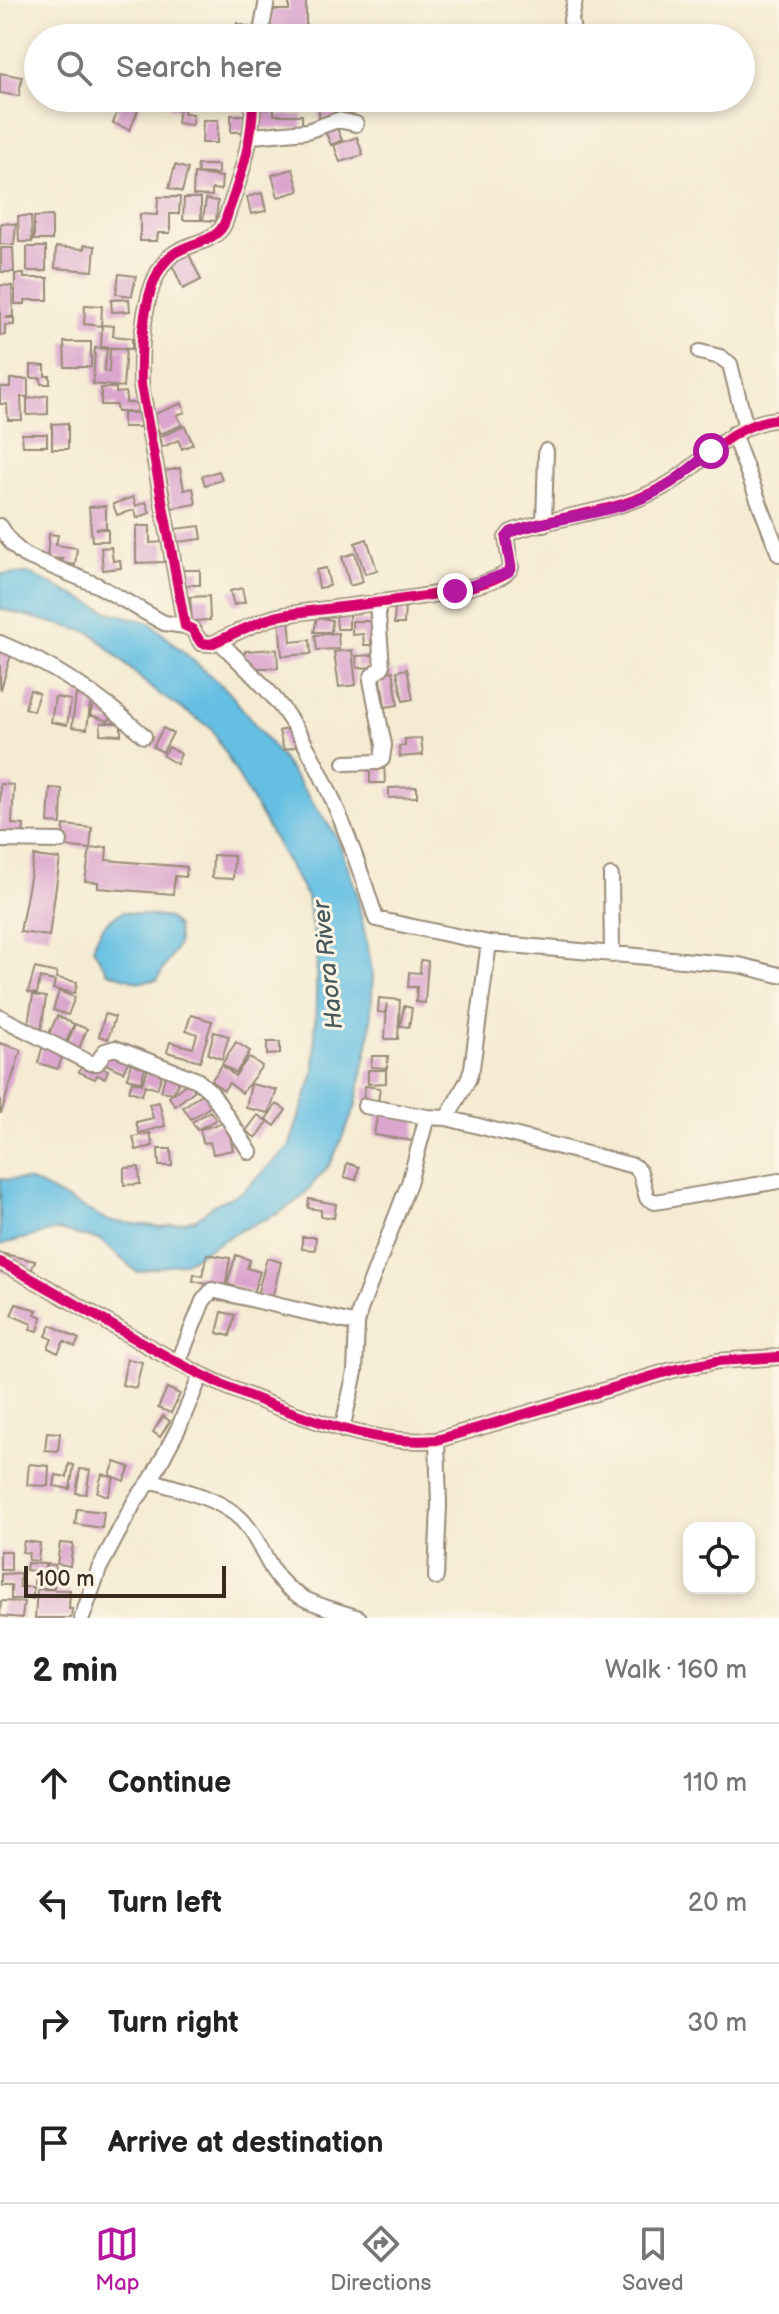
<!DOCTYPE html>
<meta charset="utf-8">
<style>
body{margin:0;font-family:"Balsamiq Sans",sans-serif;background:#f6f6f6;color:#222}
.controls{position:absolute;right:24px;bottom:24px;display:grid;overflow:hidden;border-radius:16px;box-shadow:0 4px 12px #0003}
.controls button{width:72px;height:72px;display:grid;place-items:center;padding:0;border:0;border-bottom:2px solid #e0e0e0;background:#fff;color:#222;font:40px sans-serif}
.scale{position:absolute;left:24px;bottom:20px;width:202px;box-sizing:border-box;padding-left:8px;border:4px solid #3b2a1e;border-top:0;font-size:22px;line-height:28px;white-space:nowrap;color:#3b2a1e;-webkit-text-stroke:6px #fcf5e5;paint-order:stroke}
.stop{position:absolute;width:24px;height:24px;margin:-18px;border:6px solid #b5179e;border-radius:50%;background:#fff}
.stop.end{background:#b5179e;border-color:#fff;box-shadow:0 2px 8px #0008}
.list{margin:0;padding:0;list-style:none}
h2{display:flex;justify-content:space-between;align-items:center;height:104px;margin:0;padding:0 32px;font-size:34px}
h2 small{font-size:26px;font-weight:400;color:#767676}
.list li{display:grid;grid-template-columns:52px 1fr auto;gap:24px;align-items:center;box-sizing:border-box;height:120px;padding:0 32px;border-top:2px solid #e0e0e0}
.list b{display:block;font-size:30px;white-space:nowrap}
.list em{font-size:26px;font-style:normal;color:#767676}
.icon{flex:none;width:44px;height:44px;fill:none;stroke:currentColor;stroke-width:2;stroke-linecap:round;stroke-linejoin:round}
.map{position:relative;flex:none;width:779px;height:1618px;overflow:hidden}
.search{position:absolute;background:#fff;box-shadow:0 4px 12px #0003;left:24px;right:24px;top:24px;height:88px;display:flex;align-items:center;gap:20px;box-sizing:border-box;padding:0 28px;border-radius:44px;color:#767676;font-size:30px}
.sheet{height:584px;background:#fff}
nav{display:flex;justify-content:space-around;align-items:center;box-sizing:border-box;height:112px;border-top:2px solid #e0e0e0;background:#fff;font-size:22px;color:#767676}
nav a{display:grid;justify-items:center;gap:4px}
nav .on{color:#b5179e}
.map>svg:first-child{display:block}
</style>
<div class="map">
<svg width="779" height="1618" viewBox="0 0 779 1618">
<rect width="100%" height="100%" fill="#fcf5e5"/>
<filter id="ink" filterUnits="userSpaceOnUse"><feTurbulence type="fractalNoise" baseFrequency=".0125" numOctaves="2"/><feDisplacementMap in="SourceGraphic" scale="16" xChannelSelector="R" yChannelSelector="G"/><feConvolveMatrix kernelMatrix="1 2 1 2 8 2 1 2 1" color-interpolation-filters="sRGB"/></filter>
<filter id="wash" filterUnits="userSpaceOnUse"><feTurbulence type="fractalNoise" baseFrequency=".006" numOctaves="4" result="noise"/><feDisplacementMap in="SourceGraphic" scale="32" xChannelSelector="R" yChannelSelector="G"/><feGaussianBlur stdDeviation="1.8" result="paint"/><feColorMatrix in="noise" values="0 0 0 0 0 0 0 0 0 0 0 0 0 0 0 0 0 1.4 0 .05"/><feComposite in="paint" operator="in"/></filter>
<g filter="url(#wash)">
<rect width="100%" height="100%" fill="#f5ebd3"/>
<path fill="#65bfe3" stroke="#507480" stroke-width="2" d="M0,574H30L109,612L150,623L229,692L280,756L337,837L356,890L373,975L370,1034L355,1108L331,1163L301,1198L279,1213L241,1230L185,1262L137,1272L100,1240L57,1230L0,1245V1179L31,1181L109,1221L162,1227L196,1219L215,1204L242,1192L289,1147L314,1073L317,954L307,897L211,728L153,690L92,633L0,609Z
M123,912L169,918L177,927L178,944L157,980L139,982L107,972L93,948C99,930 105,920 123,912Z"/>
<g id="blocks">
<path fill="#dba6ce" d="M289,0H306V28H286V38H270L271,10H289Z
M237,23L258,30L255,38H232Z
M0,73L22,77L19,96L0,93Z
M123,98L140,105L130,130L113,123Z
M170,98H186L184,113L193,114L192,125L177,123L179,109L169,108Z
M319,98H334L335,119H319Z
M256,109H274V115H302V128H256Z
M231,115H244V132H231Z
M203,120H218L217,143H202Z
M335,124L342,140L331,145L324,129Z
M357,137L363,155L340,162L334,145Z
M175,165L188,169L182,192L169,188Z
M197,165H218V174L198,173Z
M293,169L299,191L278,197L272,175Z
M194,174L222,177L221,190L212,189V196L193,195Z
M262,193L266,211L251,214L247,197Z
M158,197H180L179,214H170V233H158L157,241H140V214L157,215Z
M184,198H201V220H183Z
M206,199L218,201L216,221L203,220Z
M18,216H31L32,242H19Z
M52,216V240H34V217Z
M1,223L16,224L14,245L0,244Z
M84,245L95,246L93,271L55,268L56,247L84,249Z
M27,247H46V271H27Z
M1,248H13L14,272H1Z
M188,252L201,280L183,289L170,260Z
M15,274H24V278H48V300H25V304H15Z
M119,274L136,276L132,296L116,294Z
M0,285L12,286L13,316L4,318H14V325H5V335H0Z
M129,299L130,311L112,312L111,300Z
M85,305L102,306L101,326L84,324Z
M102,325L114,326L113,336L132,338V349L101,347Z
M64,342H91V367H65Z
M95,348L107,349L104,371L109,372L110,349H126L123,387L93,384Z
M31,365L45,366V376H50V384H41V378H31Z
M10,379H28V397H21L22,420H8L7,404H0V387H10Z
M101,388H116V393L126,392V403H138V412H117L116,405H101Z
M48,395V414L27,415V399Z
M182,403L185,412L177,415L182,425L160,434L152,415Z
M123,413H143V427H123Z
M68,423V449H52V424Z
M185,426L193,444L182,449L178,440L163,447L159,437Z
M22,434H47V446H23Z
M180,468L184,490L193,488L196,504L172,508L165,471Z
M219,471L222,480L205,485L202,476Z
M133,497L136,506L146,502L150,513L137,518L134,510L117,515L113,504Z
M106,506V528L96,529H108V541H92L89,507Z
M136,526H150V543L164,542L165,562L136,563Z
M200,526L202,539L177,542L175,529Z
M49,534L58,535L56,545L77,548L75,565L62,563L63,559L47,558Z
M367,539L377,570L365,574L355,543Z
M111,547L113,561L120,560L121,568L103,570L101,548Z
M355,553L363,582L350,586L342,557Z
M326,568L330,586L319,588L316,570Z
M181,570H200V585H181Z
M242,588L245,602L234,605L230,591Z
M209,596L210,620L192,621L190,597Z
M395,604H405L404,624H394Z
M336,613H349V629H337Z
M289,617L291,642L310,640L311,654L282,656L279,618Z
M317,617L332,620L331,632H314Z
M352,621H373L371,645H364L363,634L352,635Z
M338,633L339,649L317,650L315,635Z
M0,648L12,651L1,689L0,688Z
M277,649L278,668H246L245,651Z
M352,650L356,685L339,687L334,652Z
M374,655L375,667L357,668L356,656Z
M407,669L413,699L403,701L397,671Z
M393,671L398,705L385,707L380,673Z
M30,690L39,693L33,711L25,708Z
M76,694L91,696L87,729L72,727Z
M55,697L71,700L67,725L51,722Z
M94,701L116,714L108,721L90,715Z
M101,723H121V735L100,734Z
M298,726L303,744L284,750L279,731Z
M163,728L173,733L163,752L153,747Z
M421,738L423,755L400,757L399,746H405V739Z
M169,747L181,754L177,764L163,756Z
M370,761H384L385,783H370Z
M0,784L14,785L12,824L24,825L23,836L0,835Z
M417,787V797L389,798V788Z
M50,788L62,789L61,824L48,823Z
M64,825L92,828L90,849L62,846Z
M107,847L106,860L187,867L186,877L175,876L173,894L98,888V882L85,881L90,849Z
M213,855L234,856L233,879L212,878Z
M34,856L60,859L49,936L20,932Z
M421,960L428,961L425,1003L416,1002L417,987H408L409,972L420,973Z
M35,968L57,973L56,978L77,982L75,993L53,989L55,981L40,978L37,994L28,992Z
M59,991L75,997L68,1015L53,1010Z
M33,995L46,997L41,1031L27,1029Z
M379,998L400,1000L398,1039H385L387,1003L385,1013L378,1012Z
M404,1006L412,1008L409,1027L400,1026Z
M105,1014L115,1017L108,1039L99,1036Z
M191,1015L212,1021L200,1061L167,1052L170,1042L193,1048L197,1034L186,1030Z
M57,1016L74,1024L65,1044L48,1036Z
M75,1024L87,1029L78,1051L66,1047Z
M214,1032L229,1036L222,1059L208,1054Z
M236,1042L250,1051L236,1073L222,1064Z
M267,1042H280V1054L267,1055Z
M0,1043L21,1050L1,1113H0Z
M43,1045L64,1051L58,1069L38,1063Z
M110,1051L130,1058L123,1072L101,1062Z
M372,1056H388L387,1068L371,1067Z
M249,1057L262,1066L242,1093L229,1083L224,1090L211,1081L222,1065L235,1076Z
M84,1060L108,1070L105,1078L97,1075L95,1079L79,1072Z
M132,1060L146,1064L141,1082L127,1078Z
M150,1063L164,1069L157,1089L145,1085L142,1095L129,1091L132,1081L142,1084Z
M167,1069L183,1074L173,1093L161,1091Z
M368,1070H386V1083L368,1084Z
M188,1082L195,1090L175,1106L169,1097Z
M251,1084L277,1090L269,1113L246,1108Z
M365,1086L380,1088L378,1102L363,1100Z
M208,1090L216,1103L191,1119L183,1107Z
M159,1102L165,1126L139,1133L136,1122L153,1118L149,1104Z
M277,1104L286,1110L275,1126L266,1119Z
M210,1111L216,1120L197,1130L192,1122Z
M378,1111L417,1117L414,1141L374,1135Z
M258,1115L268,1122L256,1138L246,1131Z
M227,1122L233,1150L213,1154L210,1142L203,1143L200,1129Z
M150,1133L153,1146L136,1150L133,1137Z
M158,1149H171L172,1166H159Z
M347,1163L359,1167L356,1180L344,1177Z
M139,1167L140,1184L124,1185V1168Z
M309,1199L336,1204L334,1218L321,1216V1210L308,1208Z
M302,1237H316L315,1250L302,1249Z
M0,1253L35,1261L27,1282L0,1271Z
M207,1254L230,1258L225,1288L193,1281L194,1274L202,1276Z
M236,1255L250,1260L247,1268L260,1272L253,1293L227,1284Z
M267,1258L281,1262L272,1299L257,1295Z
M16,1304L37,1310L35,1314L42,1317L38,1331L30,1329L32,1324L11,1315Z
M222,1312L235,1315L230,1336L217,1333Z
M51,1325L79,1339L75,1347L64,1341L58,1353L48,1348L52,1339L46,1336Z
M127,1359L142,1362L136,1388L122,1385Z
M167,1388L180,1394L171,1413L158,1408Z
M163,1416L170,1421L160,1437L153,1432Z
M47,1432L60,1433L58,1451L45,1450Z
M115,1462L130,1467L124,1481L110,1475Z
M29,1464L49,1466L48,1486L27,1485Z
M69,1464L74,1465L70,1489L54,1486L56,1475L67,1477Z
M80,1469L90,1470L86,1494L76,1493Z
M102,1474L114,1478L108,1496L97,1492Z
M77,1509L104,1512L102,1528L75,1524Z
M24,1541L40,1543L38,1561L28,1560L29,1553L22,1552Z
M60,1543L73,1544L70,1566L57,1564Z
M0,1551H11V1570H0Z
M27,1563L45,1564L43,1584H34L35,1571L26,1570Z
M46,1564L55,1565L54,1588L45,1587Z
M20,1573V1587H33V1599H11V1585H1V1574Z
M37,1589L70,1590L69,1609H72L71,1618H35Z
M1,1601L24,1602L22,1618L0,1616Z"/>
</g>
</g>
<g filter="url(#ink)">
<use href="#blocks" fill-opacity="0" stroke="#988a78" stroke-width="2"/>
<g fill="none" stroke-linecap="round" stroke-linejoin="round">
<defs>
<path id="minor" d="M260,38L267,0
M574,38L571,20L575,0
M253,98C253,137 243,170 230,207C227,214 226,223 221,229C210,243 185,244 172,255C142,279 140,350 141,385L185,626L192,629L201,643L211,644C233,635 256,621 279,616C316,607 500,596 511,567L506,538L511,532C566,513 625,513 675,480C709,457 735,422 779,419
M252,136L307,131L338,120L356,124
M700,352L720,357L730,364L746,428
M733,434L779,554
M544,524L546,451
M0,526L12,544L24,555L97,585L164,623L185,626
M219,641C236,658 254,675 270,693C320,752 353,846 376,919L489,943
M0,643C53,665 102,697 144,736
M345,763L378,762L382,759L384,745L371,680L372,676L382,667L377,602
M0,840L60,841
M611,876L612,955
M0,1017L90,1063H97L105,1051L115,1048L197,1080L211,1092L250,1152
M365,1106L427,1117
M447,1118L468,1080L472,1068L489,943L739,965L779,975
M0,1262C68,1296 130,1339 198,1373C232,1390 269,1405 305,1417C348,1432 391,1444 437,1440L673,1370L718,1361L779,1357
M178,1363L203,1301L212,1290L357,1324
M342,1430L355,1372L357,1324L360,1310L409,1183L427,1117L447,1118L634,1166L640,1172L647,1198L655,1202L779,1181
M151,1480C179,1490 218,1497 241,1519C255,1533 263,1555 274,1572C293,1602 327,1607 359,1618
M436,1577L439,1505L437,1440
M82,1618L99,1569L135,1501L151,1480L178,1429L201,1375"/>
</defs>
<use href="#minor" stroke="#988a78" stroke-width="18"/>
<use href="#minor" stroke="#fff" stroke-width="14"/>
<defs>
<path id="cycleway" d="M253,98C253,137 243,170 230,207C227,214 226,223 221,229C210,243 185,244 172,255C142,279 140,350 141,385L185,626L192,629L201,643L211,644C233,635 256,621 279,616C316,607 500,596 511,567L506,538L511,532C566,513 625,513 675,480C709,457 735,422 779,419
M0,1262C68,1296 130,1339 198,1373C232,1390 269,1405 305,1417C348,1432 391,1444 437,1440L673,1370L718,1361L779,1357"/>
</defs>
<use href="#cycleway" stroke="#fcf5e5" stroke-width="15"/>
<use href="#cycleway" stroke="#d6006c" stroke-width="10"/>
</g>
</g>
<g fill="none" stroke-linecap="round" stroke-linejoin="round" filter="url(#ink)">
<path stroke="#b5179e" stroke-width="10" d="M455,591L509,572L511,567L506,538L511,532C556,516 607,516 650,495C673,484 692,467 711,451"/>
</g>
<g text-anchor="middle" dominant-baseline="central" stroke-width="6" stroke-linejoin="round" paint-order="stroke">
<g font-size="24" font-style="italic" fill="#485759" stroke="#fcf5e5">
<text transform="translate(328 965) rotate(-96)">Haora River</text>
</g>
</g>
</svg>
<div class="controls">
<button><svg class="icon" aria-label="locate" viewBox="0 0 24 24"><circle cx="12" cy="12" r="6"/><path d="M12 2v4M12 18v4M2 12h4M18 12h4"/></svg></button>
</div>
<div class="scale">100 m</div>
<div class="stop" style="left:711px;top:451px"></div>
<div class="stop end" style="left:455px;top:591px"></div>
<div class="search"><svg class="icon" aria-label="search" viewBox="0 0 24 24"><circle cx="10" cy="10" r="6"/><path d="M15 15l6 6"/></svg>Search here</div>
</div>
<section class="sheet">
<h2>2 min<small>Walk · 160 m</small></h2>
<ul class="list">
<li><svg class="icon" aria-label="ahead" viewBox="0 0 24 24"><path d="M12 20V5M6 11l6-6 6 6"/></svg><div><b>Continue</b></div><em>110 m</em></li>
<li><svg class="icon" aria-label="left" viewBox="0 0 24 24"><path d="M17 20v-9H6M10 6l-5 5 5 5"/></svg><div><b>Turn left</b></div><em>20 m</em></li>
<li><svg class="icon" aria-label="right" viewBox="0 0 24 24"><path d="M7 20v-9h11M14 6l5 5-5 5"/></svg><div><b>Turn right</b></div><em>30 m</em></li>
<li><svg class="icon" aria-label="arrive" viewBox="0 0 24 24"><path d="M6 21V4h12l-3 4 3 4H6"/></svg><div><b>Arrive at destination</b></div></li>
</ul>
</section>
<nav>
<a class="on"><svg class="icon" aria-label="map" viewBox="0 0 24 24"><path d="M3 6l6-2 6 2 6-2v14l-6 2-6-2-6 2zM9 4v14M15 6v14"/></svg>Map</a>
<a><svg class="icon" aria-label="directions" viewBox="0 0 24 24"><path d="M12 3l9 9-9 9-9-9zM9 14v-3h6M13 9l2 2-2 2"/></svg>Directions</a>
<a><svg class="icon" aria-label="saved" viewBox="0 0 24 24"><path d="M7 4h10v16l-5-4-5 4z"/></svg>Saved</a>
</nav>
